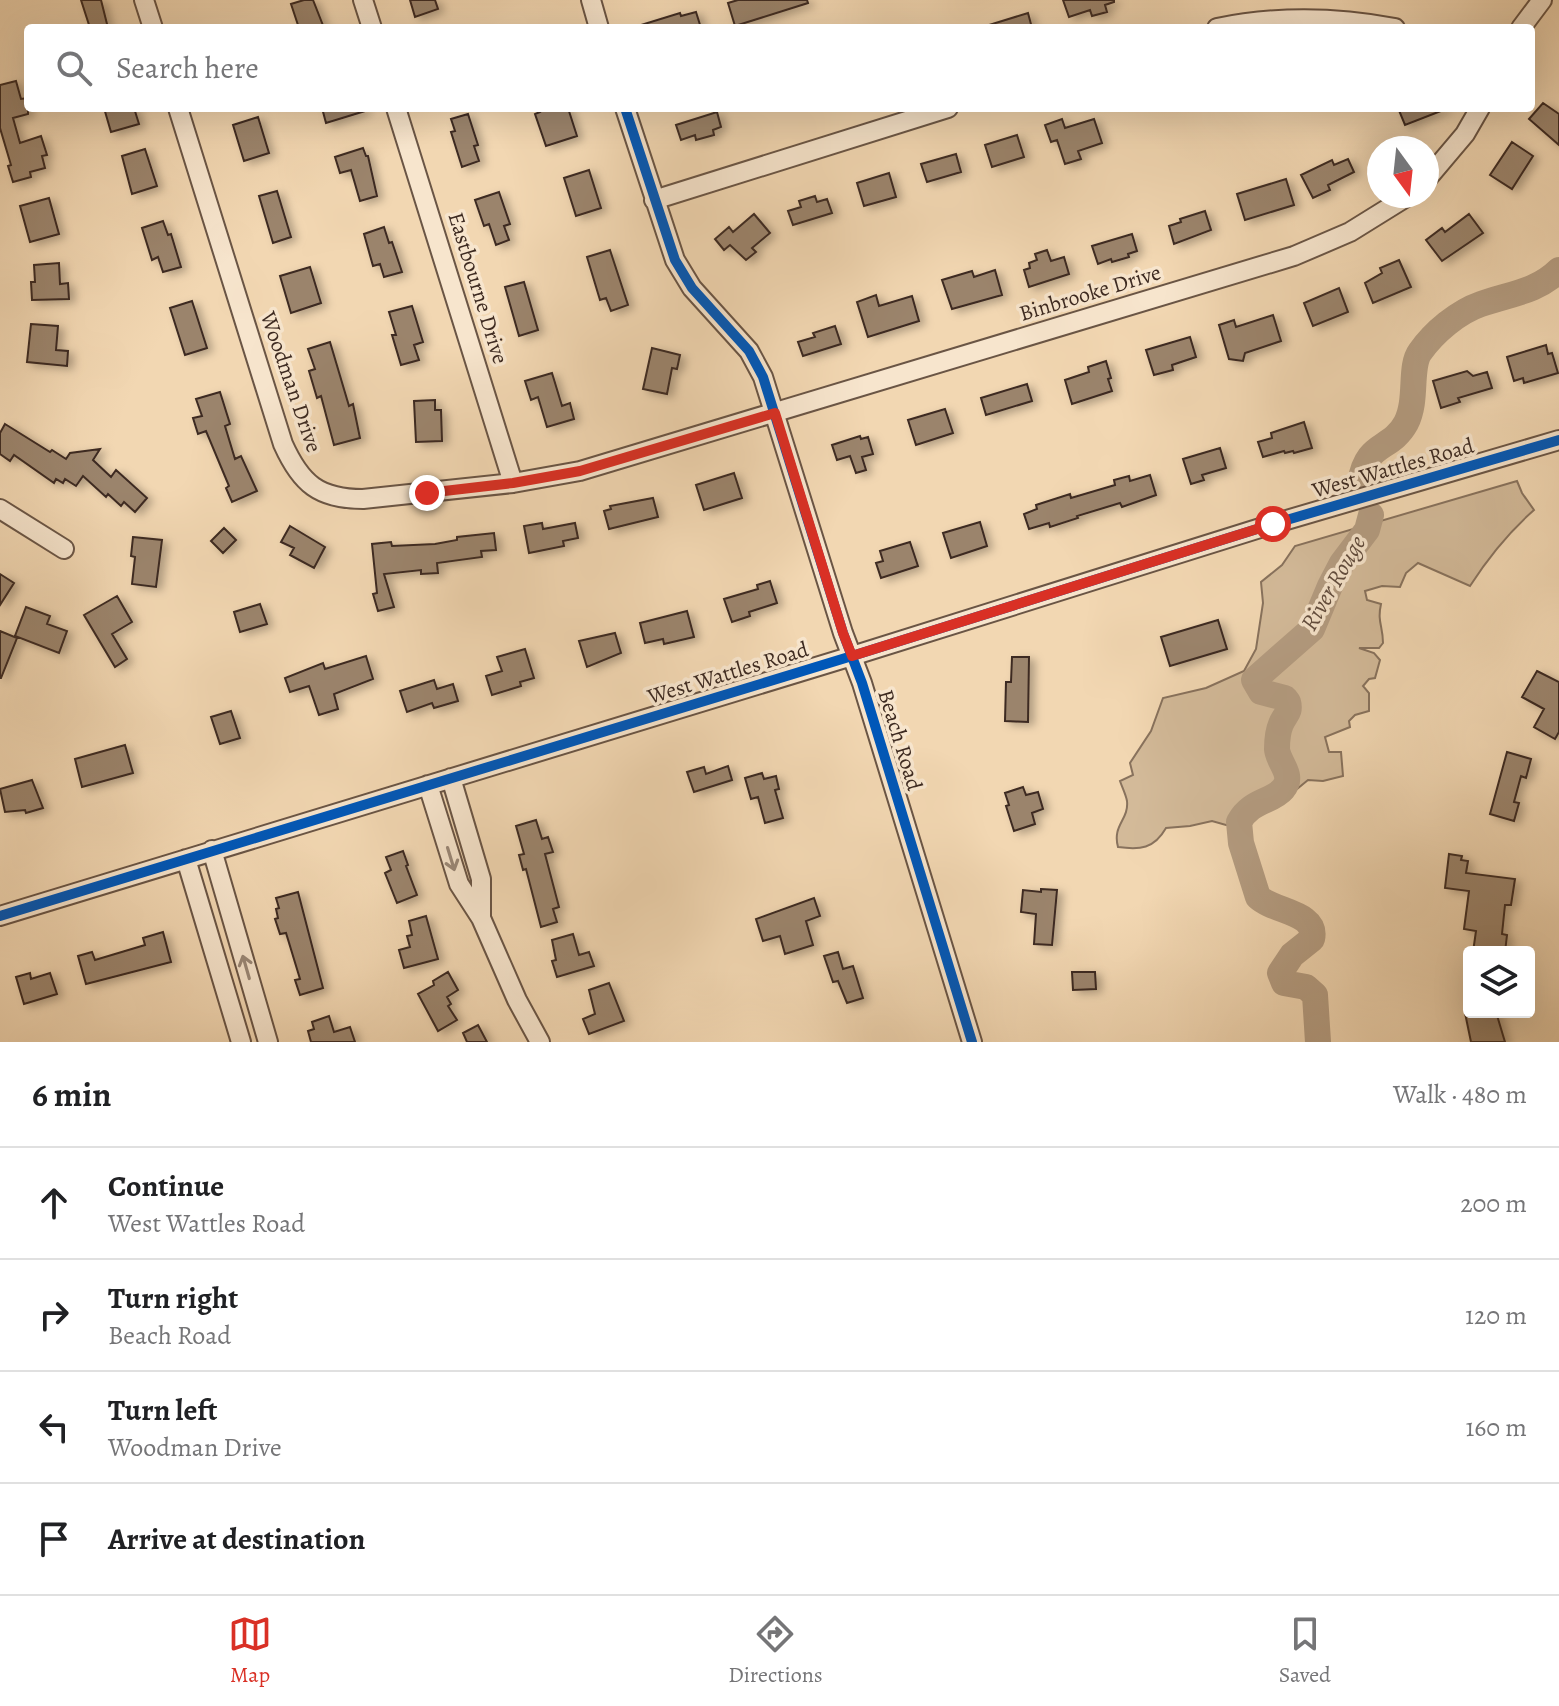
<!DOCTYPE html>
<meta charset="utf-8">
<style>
body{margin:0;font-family:Alegreya,serif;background:#f2f2f2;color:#202124}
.controls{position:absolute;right:24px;bottom:24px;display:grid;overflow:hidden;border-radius:8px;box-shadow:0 8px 32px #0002}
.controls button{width:72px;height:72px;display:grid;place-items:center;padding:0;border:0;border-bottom:2px solid #e0e0e0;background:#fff;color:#202124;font:40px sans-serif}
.compass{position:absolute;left:1367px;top:136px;width:72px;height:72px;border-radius:50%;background:#fff;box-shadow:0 8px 32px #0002;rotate:165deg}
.stop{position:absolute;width:24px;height:24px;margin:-18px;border:6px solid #d93025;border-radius:50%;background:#fff}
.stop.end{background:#d93025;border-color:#fff;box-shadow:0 2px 8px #0008}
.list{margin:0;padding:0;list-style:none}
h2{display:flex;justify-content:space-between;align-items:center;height:104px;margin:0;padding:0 32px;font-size:34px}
h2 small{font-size:26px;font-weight:400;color:#757577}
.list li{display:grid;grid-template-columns:52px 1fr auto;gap:24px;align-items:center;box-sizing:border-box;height:112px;padding:0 32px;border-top:2px solid #e0e0e0}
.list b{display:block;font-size:30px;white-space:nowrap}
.list p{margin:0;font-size:26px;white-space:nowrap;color:#757577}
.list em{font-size:26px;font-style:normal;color:#757577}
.icon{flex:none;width:44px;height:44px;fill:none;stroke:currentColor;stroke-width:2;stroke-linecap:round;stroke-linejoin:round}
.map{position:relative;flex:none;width:1559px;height:1042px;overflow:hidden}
.search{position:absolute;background:#fff;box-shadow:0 8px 32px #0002;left:24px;right:24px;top:24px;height:88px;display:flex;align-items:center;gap:20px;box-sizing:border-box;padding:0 28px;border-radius:8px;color:#757577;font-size:30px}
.sheet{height:552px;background:#fff}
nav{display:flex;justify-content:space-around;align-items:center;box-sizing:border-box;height:112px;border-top:2px solid #e0e0e0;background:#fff;font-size:22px;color:#757577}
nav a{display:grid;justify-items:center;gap:4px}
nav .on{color:#d93025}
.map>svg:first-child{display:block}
</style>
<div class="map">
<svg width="1559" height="1042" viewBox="0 0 1559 1042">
<defs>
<filter id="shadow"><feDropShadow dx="5.5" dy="3" stdDeviation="4" flood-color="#0004"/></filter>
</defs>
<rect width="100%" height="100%" fill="#f2d7b2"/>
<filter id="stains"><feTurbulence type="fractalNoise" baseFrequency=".0025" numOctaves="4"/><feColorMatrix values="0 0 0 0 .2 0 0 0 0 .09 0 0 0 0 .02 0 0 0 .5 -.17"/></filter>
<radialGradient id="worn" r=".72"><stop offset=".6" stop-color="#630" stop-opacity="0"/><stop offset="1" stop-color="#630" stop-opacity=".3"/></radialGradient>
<path fill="#d3ba99" stroke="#88725d" stroke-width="2" d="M1517,481L1522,493L1534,510C1509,532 1488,558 1470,586L1418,563L1406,573L1400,587L1382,586L1365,591L1367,600L1381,604C1377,622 1383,626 1383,643L1379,648H1359L1374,653L1380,660L1375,678L1369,679L1363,686L1369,693V711L1355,715L1349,721L1350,727L1325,737L1329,752H1341L1343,776L1323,781L1308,780L1286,798L1269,802L1246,824L1226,825L1212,821L1190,826L1166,828C1154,849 1140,850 1118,847C1112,825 1129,820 1127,801C1126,795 1122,787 1120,781L1133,775L1130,763L1151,731L1163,698L1206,688L1244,671L1256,649L1263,603L1261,582L1282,565L1295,546Z"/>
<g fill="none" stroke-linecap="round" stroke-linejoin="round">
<path stroke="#b49c81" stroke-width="26" d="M1360,483C1367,440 1390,452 1406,423C1418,400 1409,367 1420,352C1434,332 1458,312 1481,304C1509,294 1537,292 1559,270
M1318,1042L1315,995L1306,987L1284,983L1280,973L1292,955L1312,939C1318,912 1274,912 1258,897L1241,843L1239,822C1251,800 1272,802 1283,789C1295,775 1278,763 1277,749C1277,741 1278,731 1281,724C1285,714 1291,713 1288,702L1285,698L1261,692L1254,680L1312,629L1330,586L1342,563L1367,530L1371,515"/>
</g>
<path fill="#9b846c" stroke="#3d2a21" stroke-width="2" filter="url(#shadow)" d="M81,0H101L108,28H90Z
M304,0H313L324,28H299L291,4Z
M410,0H435L438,9L415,17Z
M738,0H807L808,3L735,26L728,3Z
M1063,0H1114V2L1105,5L1107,12L1092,16L1090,10L1069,17Z
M696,12L701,28H641V25L680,13L681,16Z
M1028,13L1032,28H989V25Z
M16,81L21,99L28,98V114L13,118L20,143L41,136L47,155L42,156L45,168L30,172L31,177L13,182L8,166L11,165L0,128V85Z
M1543,103L1559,114V145L1529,119Z
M104,108H134L139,124L111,132Z
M322,108H364L365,111L326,123Z
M538,108H568L577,136L546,146L535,114L540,112Z
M1398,108H1446V109L1405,125Z
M717,112L721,127L713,130L714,135L696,140L695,135L681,140L676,125Z
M468,114L478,145L474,146L479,161L462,167L451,132L455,131L451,119Z
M258,117L269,153L244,161L233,125Z
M1062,119L1065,128L1094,119L1102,143L1078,151L1081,159L1065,164L1057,140L1051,142L1045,125Z
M1017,135L1024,157L992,167L985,145Z
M1512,142L1533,156L1512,189L1490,175Z
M363,148L366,156H368L377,196L360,201L351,170L340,173L335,157Z
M145,149L157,186L132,194L122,156Z
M956,154L961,172L927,182L921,164Z
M1348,159L1354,172L1328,185L1330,190L1313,198L1301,175L1332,160L1334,165Z
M589,170L601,208L576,216L564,178Z
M889,173L896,197L864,206L857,183Z
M1286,179L1294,205L1245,220L1237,194Z
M277,191L291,237L273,243L259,196Z
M499,192L510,224L504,226L509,240L496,245L489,224L484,226L475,200Z
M815,196L817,202L827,199L832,213L793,225L788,211L801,207L799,201Z
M49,198L59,234L30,242L20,206Z
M1205,211L1211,230L1174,244L1169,226L1181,222L1180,219Z
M754,214L770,233L752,248L756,252L746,260L730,245L724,250L715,239L729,227L733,232Z
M1469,214L1483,233L1442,261L1426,240L1442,228L1445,232Z
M163,221L168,235L171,234L181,267L163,272L158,257L152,260L142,228Z
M384,227L389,243L392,242L402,272L384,277L380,264L373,266L364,234Z
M1132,234L1137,251L1128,254L1129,257L1112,262L1111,259L1098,264L1092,246Z
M610,250L628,305L611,311L606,298L600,300L587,257Z
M1047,250L1051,261L1064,257L1069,274L1029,287L1024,270L1030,268L1029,263L1037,260L1035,254Z
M1399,260L1411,287L1373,303L1365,283L1382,273L1380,268Z
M59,263L60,284L68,283L69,299L32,300L31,282H35L34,265Z
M310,267L321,303L291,313L280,276Z
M995,270L1002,295L952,309L942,280L972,271L974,277Z
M524,282L538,330L519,336L505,287Z
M1339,288L1348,312L1313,326L1304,303Z
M876,295L879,306L912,296L919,321L868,337L857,302Z
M192,301L207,348L185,355L170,308Z
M412,306L423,342L414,345L419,360L401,365L392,335H396L389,312Z
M1273,315L1281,341L1245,353L1243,361L1229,359L1219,325L1234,320L1236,327Z
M31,324L58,326L56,350L68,351L67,366L27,362Z
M835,326L841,344L803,356L798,342L815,337L813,333Z
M1190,337L1196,357L1172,365L1173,370L1154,375L1146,350Z
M330,342L349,406L353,404L360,438L334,445L321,396L317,398L309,371L315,369L308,349Z
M1546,345L1548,354L1552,353L1558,373L1524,383L1523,378L1514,381L1507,357Z
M652,348L680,355L677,369L672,368L667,394L643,389Z
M1106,361L1111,378L1108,379L1112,391L1072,404L1065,380L1089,372L1088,367Z
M1467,371L1473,376L1487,372L1492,388L1458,398L1460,402L1441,408L1433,381Z
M552,373L562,406L570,403L574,419L547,427L538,397L531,400L525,381Z
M1027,384L1032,401L986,415L981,398Z
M220,392L230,424L225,426L235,459L241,456L257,491L232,502L226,488L229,486L206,431L198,434L193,418L202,416L196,399Z
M435,400V410H441L442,441L416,442L414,401Z
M945,409L953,433L916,445L908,420Z
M1304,422L1312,448L1294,453L1293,451L1285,453L1284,451L1263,457L1258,442L1272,438L1271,433Z
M5,424L50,452L52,450L66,459L70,453L100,449L93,460L111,477L116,470L147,498L135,512L124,502L121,506L108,494L106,497L83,476L76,486L65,479L63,483L56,479L54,483L14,455L10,461L0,454V433Z
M860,436L861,439L868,437L873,454L862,457L866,470L856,473L850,456L837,460L832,445Z
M1220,448L1226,468L1202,475L1204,480L1191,484L1183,459Z
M734,473L742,498L704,510L696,485Z
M1150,475L1156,495L1122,507L1120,503L1077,516L1078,518L1050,527L1049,523L1029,529L1024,514L1037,509L1036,505L1070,494L1071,498L1115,485L1114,480L1129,476L1130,481Z
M653,498L658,517L609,529L604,511L611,509L610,506Z
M980,522L987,546L951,558L943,533Z
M542,523L543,529L575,523L578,538L563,541L564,546L529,553L524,526Z
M290,526L325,547L314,568L290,555L294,548L281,542Z
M224,528L236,540L223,553L211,541Z
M494,533L496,550L481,551L482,557L437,563L438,573L421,574V570L384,574L394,607L378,611L373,594L377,593L372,544L391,542L392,546L435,544L457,540V537Z
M133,537L162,540L156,587L132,584L135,557L131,556Z
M910,542L918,566L881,578L876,563L883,561L880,551Z
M0,574L14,583L0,605Z
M770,581L777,603L749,612L750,616L732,622L724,599L758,589L757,585Z
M117,596L132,622L112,634L127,659L115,667L84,615Z
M260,604L267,624L240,632L234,612Z
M26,607L50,616L47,624L67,631L59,653L15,636Z
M687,611L694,637L664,644L663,639L645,643L640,623Z
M1218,620L1227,649L1170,666L1161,637Z
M0,631L17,638L1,678H0Z
M615,633L621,653L587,667L579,641Z
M525,649L534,678L520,682L521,686L492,695L486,676L502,671L497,657Z
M366,656L373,679L334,694L338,709L319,715L309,686L290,692L285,678L323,663L325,669Z
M1012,657H1029L1028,722L1005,721L1006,682H1011Z
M1537,671L1559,682V732L1555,739L1534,727L1544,709L1522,697Z
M434,680L437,689L453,684L458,701L434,708L432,703L407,712L400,691Z
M231,711L240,738L220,744L211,717Z
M125,745L133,773L82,787L75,759Z
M1507,752L1531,759L1526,778L1521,776L1514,802L1519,803L1514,821L1490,814Z
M728,766L732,780L694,792L687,772L704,767L706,774Z
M762,773L764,779L776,776L779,789L775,790L783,818L765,823L758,797L751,799L745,778Z
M32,780L43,808L26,813L25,810L5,812L0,789Z
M1023,787L1026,795L1038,792L1043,809L1032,813L1035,824L1014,831L1006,806L1009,805L1005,793Z
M536,820L542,839L548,837L553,852L545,854L559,907L553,909L557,922L541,927L526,869L523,870L519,855L524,854L516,826Z
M403,851L408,865L406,866L417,895L397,903L385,873L391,870L386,857Z
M1449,854L1462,856L1461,860L1468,861L1466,873L1515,879L1511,905H1505L1502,934L1507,935L1505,952H1473L1476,931L1464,929L1469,891L1445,888Z
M1041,889L1057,890L1052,945L1034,944L1036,914L1021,912L1023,890L1041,892Z
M298,892L323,988L300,995L295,980L300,979L286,933L280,934L275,919L278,918L276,909L279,908L276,898Z
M814,898L820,916L806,921L813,945L785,954L780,936L763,941L756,919Z
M426,916L438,959L404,968L399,950L410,947L407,936L412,935L409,921Z
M163,932L171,962L86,984L78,956L92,952L95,960L145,945L143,938Z
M573,934L579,955L589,952L594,966L557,977L552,961L556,960L552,940Z
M838,952L843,969L853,966L863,998L847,1003L838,981L833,982L824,956Z
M448,972L458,990L447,997L451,1004L448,1006L457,1020L438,1031L418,994L434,985L433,981Z
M1072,972H1095L1096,989L1073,990Z
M30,973L31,979L50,973L57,994L24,1004L16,977Z
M609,983L624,1021L589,1034L583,1019L595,1014L589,990Z
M1471,1012H1496L1505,1042H1471L1465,1013Z
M329,1016L334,1032L350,1027L355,1042H311L308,1031L314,1029L312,1022Z
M478,1025L487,1042H467L463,1033Z"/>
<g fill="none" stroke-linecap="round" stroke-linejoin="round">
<defs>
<path id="minor" d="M144,0L153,28
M363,0L372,28
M591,0L599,28
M1217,28C1275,16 1337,17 1395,28
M1521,28L1542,0
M178,108L283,444C301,484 319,499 363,499L513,483L580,471L1294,256L1350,232L1408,196
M396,108L513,483
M625,108L675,260L692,288L749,351L763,377L843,633L862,683L972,1042
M1427,179L1465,134L1480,108
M654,200L948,108
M0,509L64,549
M428,785L459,884L481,918V879L451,778
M212,850L268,1042
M186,859L241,1042
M0,916L852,656L1273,524L1559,440
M481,918L517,1000L540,1042"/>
</defs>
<use href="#minor" stroke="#6a5545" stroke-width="22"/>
<use href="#minor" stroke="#f7e5cd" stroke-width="18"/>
<defs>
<path id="cycleway" d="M625,108L675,260L692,288L749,351L763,377L843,633L862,683L972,1042
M0,916L852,656L1273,524L1559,440"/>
</defs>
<use href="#cycleway" stroke="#f7e5cd" stroke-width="15"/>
<use href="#cycleway" stroke="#0057b8" stroke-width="10"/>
</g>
<defs><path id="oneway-shaft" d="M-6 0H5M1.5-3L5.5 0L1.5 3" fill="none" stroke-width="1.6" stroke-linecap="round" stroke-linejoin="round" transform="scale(2)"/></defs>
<g stroke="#9a8877">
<use href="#oneway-shaft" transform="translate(451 859) rotate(73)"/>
<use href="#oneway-shaft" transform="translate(246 967) rotate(-106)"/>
</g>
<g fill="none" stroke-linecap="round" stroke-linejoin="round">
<path stroke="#d93025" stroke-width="10" d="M427,493L513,483L580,471L775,413L843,633L852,656L1273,524"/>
</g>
<g text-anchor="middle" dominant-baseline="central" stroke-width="7" stroke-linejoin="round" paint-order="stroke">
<g font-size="22" fill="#3d2a21" stroke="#f7e5cd">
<text transform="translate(478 288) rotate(73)">Eastbourne Drive</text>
<text transform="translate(1090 293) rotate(-17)">Binbrooke Drive</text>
<text transform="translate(291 382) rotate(71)">Woodman Drive</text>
<text transform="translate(1393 468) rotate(-16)">West Wattles Road</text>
<text transform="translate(728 673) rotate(-17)">West Wattles Road</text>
<text transform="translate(900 740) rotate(73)">Beach Road</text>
</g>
<g font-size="24" font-style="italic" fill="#614c3e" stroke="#f7e5cd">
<text transform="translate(1333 583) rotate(-60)">River Rouge</text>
</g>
</g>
<rect width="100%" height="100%" filter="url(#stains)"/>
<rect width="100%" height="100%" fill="url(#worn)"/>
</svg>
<div class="controls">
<button><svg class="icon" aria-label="layers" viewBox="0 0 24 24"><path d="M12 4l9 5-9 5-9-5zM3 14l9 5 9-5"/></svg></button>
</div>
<svg class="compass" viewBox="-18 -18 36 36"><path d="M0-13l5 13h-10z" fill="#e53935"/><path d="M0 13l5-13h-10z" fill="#757577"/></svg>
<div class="stop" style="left:1273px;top:524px"></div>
<div class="stop end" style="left:427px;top:493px"></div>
<div class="search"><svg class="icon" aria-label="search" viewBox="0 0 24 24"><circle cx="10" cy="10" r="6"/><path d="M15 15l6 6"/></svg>Search here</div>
</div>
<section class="sheet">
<h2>6 min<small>Walk · 480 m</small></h2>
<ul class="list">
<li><svg class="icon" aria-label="ahead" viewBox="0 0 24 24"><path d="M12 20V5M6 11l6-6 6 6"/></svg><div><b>Continue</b><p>West Wattles Road</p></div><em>200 m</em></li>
<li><svg class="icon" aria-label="right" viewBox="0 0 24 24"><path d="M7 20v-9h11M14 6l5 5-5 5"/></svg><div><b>Turn right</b><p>Beach Road</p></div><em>120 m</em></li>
<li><svg class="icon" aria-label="left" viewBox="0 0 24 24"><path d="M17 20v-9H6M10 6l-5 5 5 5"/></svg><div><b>Turn left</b><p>Woodman Drive</p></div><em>160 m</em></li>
<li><svg class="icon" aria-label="arrive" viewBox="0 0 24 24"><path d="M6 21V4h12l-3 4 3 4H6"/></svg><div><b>Arrive at destination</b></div></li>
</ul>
</section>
<nav>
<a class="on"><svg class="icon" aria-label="map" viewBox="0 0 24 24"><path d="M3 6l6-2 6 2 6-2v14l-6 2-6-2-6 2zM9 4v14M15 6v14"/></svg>Map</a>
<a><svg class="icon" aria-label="directions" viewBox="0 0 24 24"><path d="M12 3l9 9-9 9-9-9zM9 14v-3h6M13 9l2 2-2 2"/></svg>Directions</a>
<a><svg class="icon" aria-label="saved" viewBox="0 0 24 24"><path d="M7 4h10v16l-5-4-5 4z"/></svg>Saved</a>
</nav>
